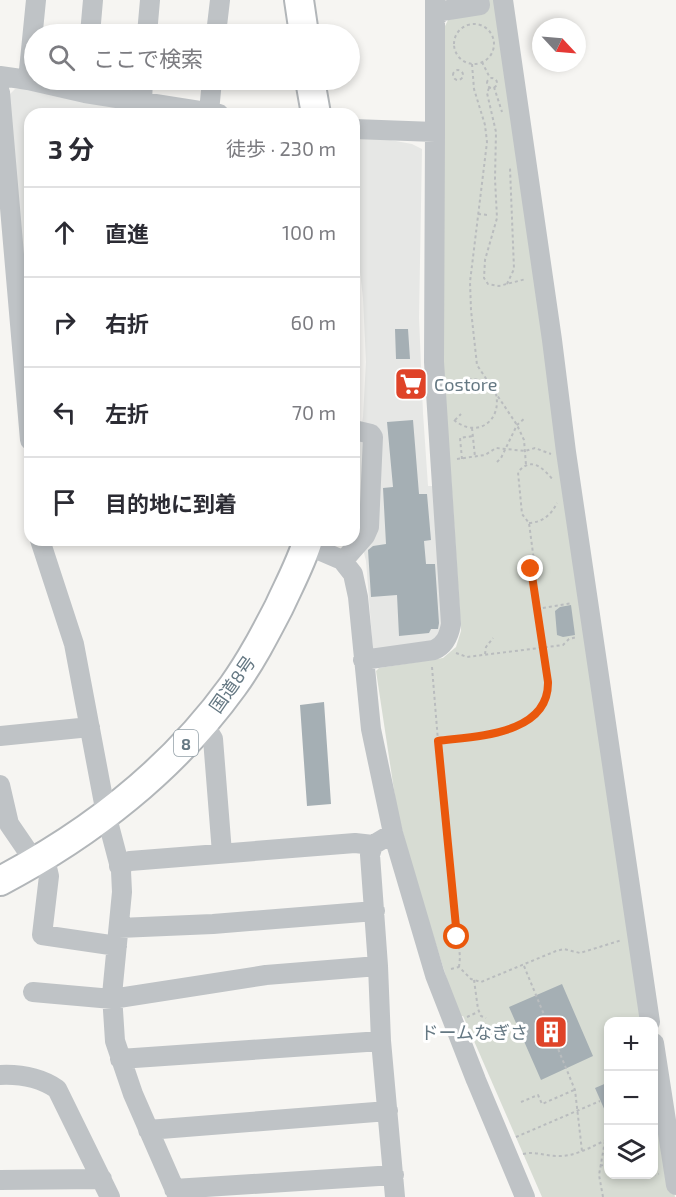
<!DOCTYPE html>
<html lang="ja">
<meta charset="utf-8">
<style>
body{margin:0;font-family:"Exo 2","Noto Sans JP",sans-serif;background:#f2f2f3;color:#2b2b33}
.controls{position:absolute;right:18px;bottom:18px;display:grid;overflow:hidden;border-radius:12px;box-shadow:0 3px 9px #0003}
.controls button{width:54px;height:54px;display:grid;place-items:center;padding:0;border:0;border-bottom:2px solid #e1e1e2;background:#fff;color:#2b2b33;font:30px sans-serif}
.compass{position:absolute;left:532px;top:18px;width:54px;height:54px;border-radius:50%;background:#fff;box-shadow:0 3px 9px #0003;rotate:116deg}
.stop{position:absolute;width:18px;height:18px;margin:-14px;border:4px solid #ea580c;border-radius:50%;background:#fff}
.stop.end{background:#ea580c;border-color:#fff;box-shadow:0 2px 6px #0008}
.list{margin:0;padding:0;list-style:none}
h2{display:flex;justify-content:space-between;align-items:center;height:78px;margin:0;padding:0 24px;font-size:26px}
h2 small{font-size:20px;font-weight:400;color:#7c7c81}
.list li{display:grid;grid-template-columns:39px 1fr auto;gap:18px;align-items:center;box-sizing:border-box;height:90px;padding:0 24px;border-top:2px solid #e1e1e2}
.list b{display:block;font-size:22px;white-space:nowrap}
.list em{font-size:20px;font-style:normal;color:#7c7c81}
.icon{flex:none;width:33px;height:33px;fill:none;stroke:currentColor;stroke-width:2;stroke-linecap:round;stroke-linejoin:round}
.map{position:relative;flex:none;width:676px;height:1197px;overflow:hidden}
.search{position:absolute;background:#fff;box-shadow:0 3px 9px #0003;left:24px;top:24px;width:336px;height:66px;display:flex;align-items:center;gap:15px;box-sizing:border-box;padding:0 21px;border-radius:33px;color:#7c7c81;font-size:22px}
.panel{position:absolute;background:#fff;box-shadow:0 3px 9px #0003;left:24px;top:108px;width:336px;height:438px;border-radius:18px}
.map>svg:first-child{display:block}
</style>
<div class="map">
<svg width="676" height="1197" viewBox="0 0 676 1197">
<rect width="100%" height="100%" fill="#f6f5f2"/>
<path fill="#e6e7e5" d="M15,89H31L153,114H30V366L8,96Z
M363,135L412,144L422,149L419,318L423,413L428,486H436L447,622L440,640L373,651L366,561L363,549L354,534V471L363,417L366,362L363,298L354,221V137Z"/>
<path fill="#d7dcd3" d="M457,0H499L646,1021L608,1022V1174H654V1068L675,1197H542L464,1018L463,1016L459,1017L431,929L421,902L397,810L376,671L379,668L443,658L456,647L461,631L451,477L443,427L441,135L445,134V26L448,20L459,17Z"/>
<path fill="#a5afb4" d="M395,329H408L410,359H396Z
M413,420L419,494H427L431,540L424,541L426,564H435L439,623L438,629H431L429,633L399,636L397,595L371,597L368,550L373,546L386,544L383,488L393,487L387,422Z
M571,605L575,635L563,637L557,635L555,611L560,607Z
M324,702L331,804L307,806L300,705Z
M562,984L593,1056L541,1080L509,1007Z
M609,1082V1120L595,1088Z"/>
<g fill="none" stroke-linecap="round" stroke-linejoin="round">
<defs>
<path id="highway" d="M299,0L304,34
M310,80L316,114
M0,881C90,834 173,769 233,686C251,661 265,634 279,607C289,585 301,563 308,540"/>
</defs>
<use href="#highway" stroke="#b2b6b9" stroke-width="32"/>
<path stroke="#b9bcbe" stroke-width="2" stroke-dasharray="3 3" stroke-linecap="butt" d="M454 44a20 20 0 1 1 40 0a20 20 0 1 1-40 0Z
M482,62L490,78
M472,64L474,89L485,125L487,142L470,282L471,310L477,365L517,425L524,440L526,465
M453 75a5 5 0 1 1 10 0a5 5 0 1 1-10 0Z
M487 83a5 5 0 1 1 10 0a5 5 0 1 1-10 0Z
M494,87L502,112
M489,88L487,93L496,132L495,179L497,218L485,260L484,278L488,284L499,286L526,279
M478,214L488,215
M507,284L514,269L510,168
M453,388C466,375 476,378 491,385
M454,420C477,439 502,421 496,394
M455,420L461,414
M472,428L475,457
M457,459L485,455L496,448L525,451L535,448L551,454
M462,459L460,438L473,436
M497,462L501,458L517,425L525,418
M529,523C543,522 551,515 557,503
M537,609L572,603
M456,653L467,657L563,645L569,639L577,637
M485,654L486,647L493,638
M432,667L438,741
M524,966L575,1090L582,1151
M459,967L460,957L438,741C476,735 548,735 548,682L531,569L534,561L529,523L522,514L518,472C532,456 543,468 553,480
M451,969L459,967L471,979L481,982L556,951L564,949L580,953L622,940
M474,980L478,1009L481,1016L486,1018
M467,1017L478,1012
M521,1102L538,1095L542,1104L574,1090
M516,1137L600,1101
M523,1154C535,1151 545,1156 557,1156C575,1157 593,1146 608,1139
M600,1165L608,1166
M623,1174L641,1177L659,1174
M603,1197L599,1175L605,1141"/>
<path stroke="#bfc3c6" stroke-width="20" d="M503,0L552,340L566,452L650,1022
M435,18L442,11L480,5L479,0
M90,34L93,0
M147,34L150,0
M216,34L220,0
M0,76L28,80L85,93L219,114
M28,80L36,0
M0,92L30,440
M142,101L143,80
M209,112L212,80
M354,129L435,132V0
M40,540L74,644L106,814L121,871L122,892L112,995L115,1041L133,1094L178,1197
M307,545L342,560L353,574L358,597L371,729L393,833L435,975L476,1080L525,1197
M343,561L365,536L369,527L373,437L371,434L354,430
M363,660L434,650C445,645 449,636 451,624L434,362L435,132
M204,724L213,739L222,853
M0,736L90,727
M0,785L9,824L35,862
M393,833L373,845L370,855L378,966L381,1041L395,1197
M44,855L49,876L42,935L117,946
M119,866L130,861L355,843L373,845
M119,928L213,924L375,911
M33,992L112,999L266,975L378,966
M654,1043L676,1185
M120,1059L381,1041
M0,1075C21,1074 39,1077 57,1089L110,1197
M148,1130L388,1111
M0,1180L102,1179
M174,1189L394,1175"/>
<use href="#highway" stroke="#fff" stroke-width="28"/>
</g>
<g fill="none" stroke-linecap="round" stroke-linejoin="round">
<path stroke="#ea580c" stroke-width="8" d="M457,937L438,741C476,736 549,735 548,682L531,569"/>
</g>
<defs>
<symbol id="supermarket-square" viewBox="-11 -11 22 22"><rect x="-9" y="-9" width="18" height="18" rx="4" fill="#df4328" stroke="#fff"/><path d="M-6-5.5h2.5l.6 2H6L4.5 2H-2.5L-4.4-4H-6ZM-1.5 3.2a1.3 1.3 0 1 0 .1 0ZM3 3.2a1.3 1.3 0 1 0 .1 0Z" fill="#fff"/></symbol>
<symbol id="building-square" viewBox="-11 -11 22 22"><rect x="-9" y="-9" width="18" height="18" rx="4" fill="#df4328" stroke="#fff"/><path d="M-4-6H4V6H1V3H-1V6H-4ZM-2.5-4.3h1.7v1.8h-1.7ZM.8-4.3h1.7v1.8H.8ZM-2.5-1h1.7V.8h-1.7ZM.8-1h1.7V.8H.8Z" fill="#fff"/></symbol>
</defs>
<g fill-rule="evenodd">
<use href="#supermarket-square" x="392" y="365" width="38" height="38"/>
<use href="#building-square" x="532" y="1013" width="38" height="38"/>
</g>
<g text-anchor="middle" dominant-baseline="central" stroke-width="6" stroke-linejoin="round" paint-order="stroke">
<rect fill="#fff" stroke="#93a0a8" stroke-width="1.5" x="174" y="730" width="24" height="26" rx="4.5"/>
<g font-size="16" font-weight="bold" fill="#657883">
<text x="186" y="743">8</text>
</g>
<g font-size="18" fill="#657883" stroke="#fff" text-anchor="start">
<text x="434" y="384">Costore</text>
<text x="528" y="1032" text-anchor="end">ドームなぎさ</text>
</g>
<g font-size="18" fill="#657883" stroke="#fff">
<text transform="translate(232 684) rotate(-55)">国道8号</text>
</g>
</g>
</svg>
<div class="controls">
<button>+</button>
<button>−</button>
<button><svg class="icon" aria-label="layers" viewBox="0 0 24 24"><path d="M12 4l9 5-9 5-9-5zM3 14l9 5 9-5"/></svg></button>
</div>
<svg class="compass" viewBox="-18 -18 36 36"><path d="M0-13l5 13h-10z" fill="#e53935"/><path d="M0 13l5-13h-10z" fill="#7c7c81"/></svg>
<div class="stop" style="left:457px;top:937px"></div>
<div class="stop end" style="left:531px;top:569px"></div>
<div class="search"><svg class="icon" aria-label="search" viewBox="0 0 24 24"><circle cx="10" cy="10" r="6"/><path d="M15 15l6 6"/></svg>ここで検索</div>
<section class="panel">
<h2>3 分<small>徒歩 · 230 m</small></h2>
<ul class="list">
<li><svg class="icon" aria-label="ahead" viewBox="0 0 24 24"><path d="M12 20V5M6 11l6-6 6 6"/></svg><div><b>直進</b></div><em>100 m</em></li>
<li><svg class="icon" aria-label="right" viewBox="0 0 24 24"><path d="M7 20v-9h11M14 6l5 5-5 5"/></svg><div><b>右折</b></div><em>60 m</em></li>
<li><svg class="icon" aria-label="left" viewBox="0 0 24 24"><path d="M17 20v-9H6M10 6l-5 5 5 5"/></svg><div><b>左折</b></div><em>70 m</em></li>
<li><svg class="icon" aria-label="arrive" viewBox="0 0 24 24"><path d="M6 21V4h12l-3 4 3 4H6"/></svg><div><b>目的地に到着</b></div></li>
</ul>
</section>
</div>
